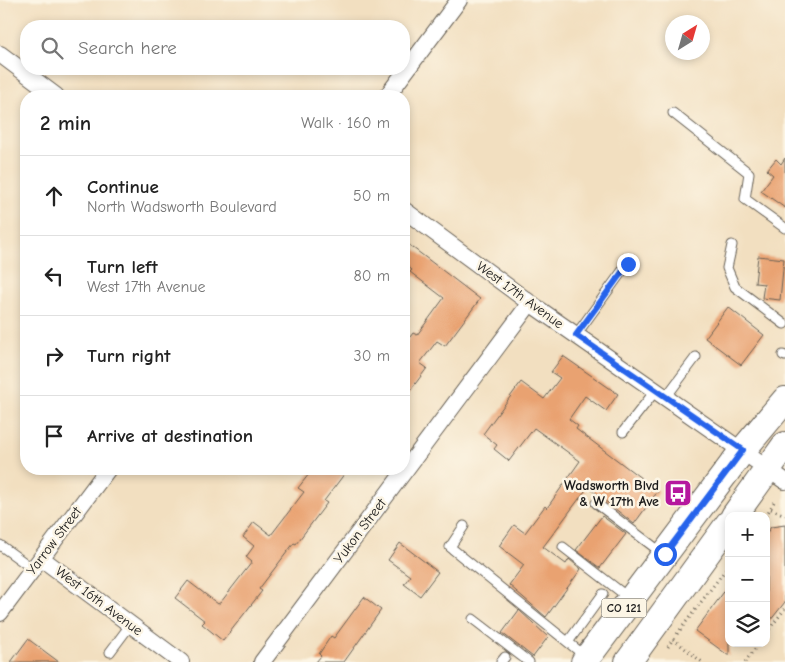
<!DOCTYPE html>
<meta charset="utf-8">
<style>
body{margin:0;font-family:"Comic Neue",sans-serif;background:#f2f2f2;color:#222}
.controls{position:absolute;right:15px;bottom:15px;display:grid;overflow:hidden;border-radius:10px;box-shadow:0 2px 8px #0003}
.controls button{width:45px;height:45px;display:grid;place-items:center;padding:0;border:0;border-bottom:1px solid #e0e0e0;background:#fff;color:#222;font:25px sans-serif}
.compass{position:absolute;left:665px;top:15px;width:45px;height:45px;border-radius:50%;background:#fff;box-shadow:0 2px 8px #0003;rotate:37deg}
.stop{position:absolute;width:15px;height:15px;margin:-11px;border:4px solid #2563eb;border-radius:50%;background:#fff}
.stop.end{background:#2563eb;border-color:#fff;box-shadow:0 1px 5px #0008}
.list{margin:0;padding:0;list-style:none}
h2{display:flex;justify-content:space-between;align-items:center;height:65px;margin:0;padding:0 20px;font-size:21px}
h2 small{font-size:16px;font-weight:400;color:#767676}
.list li{display:grid;grid-template-columns:32px 1fr auto;gap:15px;align-items:center;box-sizing:border-box;height:80px;padding:0 20px;border-top:1px solid #e0e0e0}
.list b{display:block;font-size:19px;white-space:nowrap}
.list p{margin:0;font-size:16px;white-space:nowrap;color:#767676}
.list em{font-size:16px;font-style:normal;color:#767676}
.icon{flex:none;width:28px;height:28px;fill:none;stroke:currentColor;stroke-width:2;stroke-linecap:round;stroke-linejoin:round}
.map{position:relative;flex:none;width:785px;height:662px;overflow:hidden}
.search{position:absolute;background:#fff;box-shadow:0 2px 8px #0003;left:20px;top:20px;width:390px;height:55px;display:flex;align-items:center;gap:12px;box-sizing:border-box;padding:0 18px;border-radius:20px;color:#767676;font-size:19px}
.panel{position:absolute;background:#fff;box-shadow:0 2px 8px #0003;left:20px;top:90px;width:390px;height:385px;border-radius:20px}
.map>svg:first-child{display:block}
</style>
<div class="map">
<svg width="785" height="662" viewBox="0 0 785 662">
<rect width="100%" height="100%" fill="#fcf5e5"/>
<filter id="ink" filterUnits="userSpaceOnUse"><feTurbulence type="fractalNoise" baseFrequency=".02" numOctaves="2"/><feDisplacementMap in="SourceGraphic" scale="10" xChannelSelector="R" yChannelSelector="G"/><feConvolveMatrix kernelMatrix="1 2 1 2 8 2 1 2 1" color-interpolation-filters="sRGB"/></filter>
<filter id="wash" filterUnits="userSpaceOnUse"><feTurbulence type="fractalNoise" baseFrequency=".0096" numOctaves="4" result="noise"/><feDisplacementMap in="SourceGraphic" scale="20" xChannelSelector="R" yChannelSelector="G"/><feGaussianBlur stdDeviation="1.12" result="paint"/><feColorMatrix in="noise" values="0 0 0 0 0 0 0 0 0 0 0 0 0 0 0 0 0 1.4 0 .05"/><feComposite in="paint" operator="in"/></filter>
<g filter="url(#wash)">
<rect width="100%" height="100%" fill="#f2dfc0"/>
<g id="blocks">
<path fill="#e9a271" d="M785,158V208L761,191L773,175L767,170L776,159L781,164Z
M404,241L480,299L445,346L437,341L420,363L427,368L404,399V345L413,333L417,335L444,298L410,272L412,270L404,263Z
M758,256L784,259L780,300L762,298L764,284L755,283Z
M728,307L764,335L741,365L705,338Z
M563,356L618,394L606,411L585,396L569,419L578,426L576,429L658,491L634,524L588,487L543,547L566,564L569,559L581,569L546,617L509,585L524,565L499,546L514,525L525,533L545,506L547,508L580,461L534,428L509,461L494,449L497,445L483,434L521,382L544,399L560,378L551,372Z
M313,469H348L324,501L327,503L296,544L294,543L259,589L262,591L223,641L202,624L205,621L175,598L188,581L218,604L221,602L252,562L246,557L254,546L243,537L254,522L271,535L304,492L298,488Z
M602,516L626,534L600,568L576,550Z
M785,525V602L766,626V534L771,527Z
M400,543L438,572L420,596L404,584L410,576L388,560Z
M729,585V656L695,631Z
M364,597L381,610L344,662H316L321,656L319,654L331,636L334,638Z
M519,610L548,637L533,657L502,633Z
M28,639L59,662H11Z"/>
</g>
</g>
<g filter="url(#ink)">
<use href="#blocks" fill-opacity="0" stroke="#676055" stroke-width="1"/>
<g fill="none" stroke-linecap="round" stroke-linejoin="round">
<defs>
<path id="service" d="M673,113L749,173L745,199L785,228
M732,245L727,268L735,287L784,324
M576,335L628,263
M783,355L785,356
M666,397L696,357
M623,432L656,390
M596,503L662,553
M464,526L450,547L585,656
M0,545L33,569
M563,547L630,599
M473,619L529,662
M568,642L603,594
M110,652L131,624
M501,662L505,657"/>
<path id="minor" d="M0,54L56,96
M387,96L459,0
M404,210L530,303L785,481
M41,558L181,662
M0,613L108,469
M262,662L530,303"/>
<path id="primary" d="M734,516L785,445
M584,662L743,450L785,400
M628,662L729,523"/>
</defs>
<use href="#service" stroke="#676055" stroke-width="11"/>
<use href="#minor" stroke="#676055" stroke-width="18"/>
<use href="#primary" stroke="#676055" stroke-width="28"/>
<path stroke="#676055" stroke-width="3" stroke-dasharray="1 4" stroke-linecap="butt" d="M771,509L785,515
M766,516L774,502
M766,633L785,609
M677,634L729,565
M673,639L702,662
M668,647L673,639
M745,662L759,643"/>
<use href="#service" stroke="#fff" stroke-width="9"/>
<use href="#minor" stroke="#fff" stroke-width="16"/>
<use href="#primary" stroke="#fff" stroke-width="26"/>
</g>
</g>
<g fill="none" stroke-linecap="round" stroke-linejoin="round" filter="url(#ink)">
<path stroke="#2563eb" stroke-width="6" d="M628,264L576,335L743,450L665,554"/>
</g>
<defs>
<symbol id="bus-square" viewBox="-11 -11 22 22"><rect x="-9" y="-9" width="18" height="18" rx="4" fill="#b5179e" stroke="#fcf5e5"/><path d="M-5-6H5V4H4V6H2V4H-2V6H-4V4H-5ZM-3.5-4V0h7V-4ZM-3.5 1.2v1.5H-2V1.2ZM2 1.2v1.5H3.5V1.2Z" fill="#fff"/></symbol>
</defs>
<g fill-rule="evenodd">
<use href="#bus-square" x="662" y="477" width="32" height="32"/>
</g>
<g text-anchor="middle" dominant-baseline="central" stroke-width="5" stroke-linejoin="round" paint-order="stroke">
<rect fill="#fcf5e5" stroke="#5f5d58" stroke-width="1" x="601.5" y="598.5" width="45" height="19" rx="4"/>
<g font-size="12" font-weight="bold" fill="#1c1c1c">
<text x="624" y="608">CO 121</text>
</g>
<g font-size="14" fill="#1c1c1c" stroke="#fcf5e5">
<text transform="translate(520 295) rotate(36)">West 17th Avenue</text>
<text transform="translate(360 531) rotate(-53)">Yukon Street</text>
<text transform="translate(54 541) rotate(-53)">Yarrow Street</text>
<text transform="translate(99 601) rotate(37)">West 16th Avenue</text>
</g>
<g font-size="14" font-weight="bold" fill="#1c1c1c" stroke="#fcf5e5" text-anchor="end">
<text x="659" y="485">Wadsworth Blvd<tspan x="659" dy="16">&amp; W 17th Ave</tspan></text>
</g>
</g>
</svg>
<div class="controls">
<button>+</button>
<button>−</button>
<button><svg class="icon" aria-label="layers" viewBox="0 0 24 24"><path d="M12 4l9 5-9 5-9-5zM3 14l9 5 9-5"/></svg></button>
</div>
<svg class="compass" viewBox="-18 -18 36 36"><path d="M0-13l5 13h-10z" fill="#e53935"/><path d="M0 13l5-13h-10z" fill="#767676"/></svg>
<div class="stop" style="left:665px;top:554px"></div>
<div class="stop end" style="left:628px;top:264px"></div>
<div class="search"><svg class="icon" aria-label="search" viewBox="0 0 24 24"><circle cx="10" cy="10" r="6"/><path d="M15 15l6 6"/></svg>Search here</div>
<section class="panel">
<h2>2 min<small>Walk · 160 m</small></h2>
<ul class="list">
<li><svg class="icon" aria-label="ahead" viewBox="0 0 24 24"><path d="M12 20V5M6 11l6-6 6 6"/></svg><div><b>Continue</b><p>North Wadsworth Boulevard</p></div><em>50 m</em></li>
<li><svg class="icon" aria-label="left" viewBox="0 0 24 24"><path d="M17 20v-9H6M10 6l-5 5 5 5"/></svg><div><b>Turn left</b><p>West 17th Avenue</p></div><em>80 m</em></li>
<li><svg class="icon" aria-label="right" viewBox="0 0 24 24"><path d="M7 20v-9h11M14 6l5 5-5 5"/></svg><div><b>Turn right</b></div><em>30 m</em></li>
<li><svg class="icon" aria-label="arrive" viewBox="0 0 24 24"><path d="M6 21V4h12l-3 4 3 4H6"/></svg><div><b>Arrive at destination</b></div></li>
</ul>
</section>
</div>
